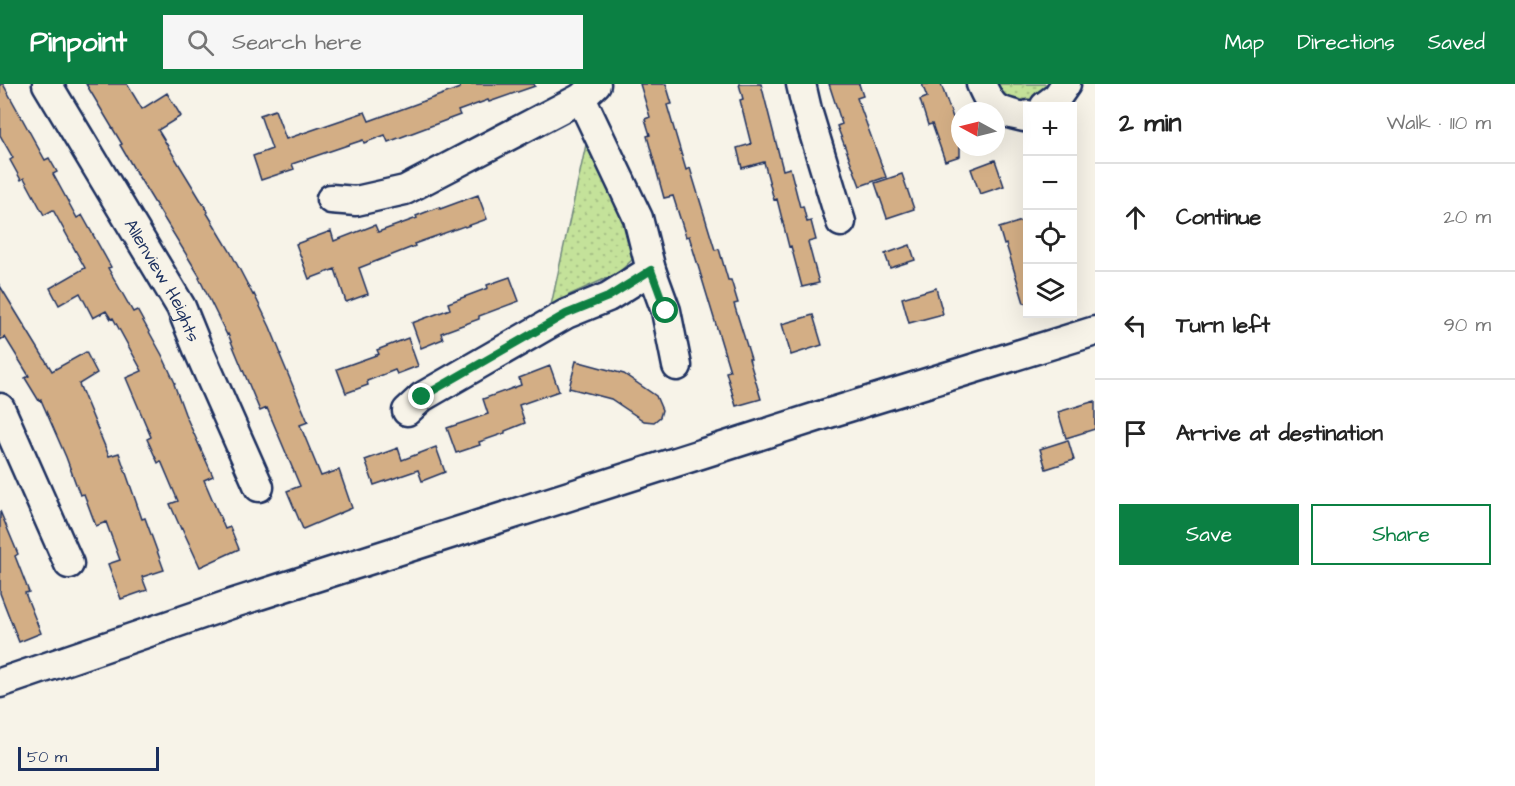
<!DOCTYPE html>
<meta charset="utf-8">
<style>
body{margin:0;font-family:"Architects Daughter",sans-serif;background:#f6f6f6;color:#222}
.controls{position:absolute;right:18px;top:18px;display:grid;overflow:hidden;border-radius:0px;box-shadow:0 6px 24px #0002}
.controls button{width:54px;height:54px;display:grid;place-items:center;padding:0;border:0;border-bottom:2px solid #e0e0e0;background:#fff;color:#222;font:30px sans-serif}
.compass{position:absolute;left:951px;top:18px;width:54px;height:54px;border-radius:50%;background:#fff;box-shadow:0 6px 24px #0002;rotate:277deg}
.scale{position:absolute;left:18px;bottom:15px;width:141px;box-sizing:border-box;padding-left:6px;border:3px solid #1b2f5e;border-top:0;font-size:16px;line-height:21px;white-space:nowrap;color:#1b2f5e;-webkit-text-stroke:4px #f7f3e8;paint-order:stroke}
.stop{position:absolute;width:18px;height:18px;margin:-14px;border:4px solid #0b8043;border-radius:50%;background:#fff}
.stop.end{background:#0b8043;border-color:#fff;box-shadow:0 2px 6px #0008}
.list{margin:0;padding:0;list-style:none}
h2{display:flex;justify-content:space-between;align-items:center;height:78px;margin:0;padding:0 24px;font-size:26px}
h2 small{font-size:20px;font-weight:400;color:#767676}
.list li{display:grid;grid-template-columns:39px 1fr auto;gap:18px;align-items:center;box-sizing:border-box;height:108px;padding:0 24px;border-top:2px solid #e0e0e0}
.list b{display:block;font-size:22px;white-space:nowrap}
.list em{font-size:20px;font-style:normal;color:#767676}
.actions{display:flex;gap:12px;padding:18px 24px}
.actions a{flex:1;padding:14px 0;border:2px solid #0b8043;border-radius:0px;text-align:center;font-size:21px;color:#0b8043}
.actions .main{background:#0b8043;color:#fff}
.icon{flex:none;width:33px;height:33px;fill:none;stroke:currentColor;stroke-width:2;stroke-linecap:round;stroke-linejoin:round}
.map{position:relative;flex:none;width:1095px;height:702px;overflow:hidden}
header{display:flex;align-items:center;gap:36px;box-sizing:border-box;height:84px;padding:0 30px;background:#0b8043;color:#fff}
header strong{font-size:28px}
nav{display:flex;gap:33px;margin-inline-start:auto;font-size:21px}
.search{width:420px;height:54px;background:#f6f6f6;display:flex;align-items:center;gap:15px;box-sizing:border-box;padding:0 21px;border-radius:0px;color:#767676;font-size:22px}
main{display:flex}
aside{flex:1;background:#fff}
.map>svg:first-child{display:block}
</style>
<header>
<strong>Pinpoint</strong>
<div class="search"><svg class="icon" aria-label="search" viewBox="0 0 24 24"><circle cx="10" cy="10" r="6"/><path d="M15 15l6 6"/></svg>Search here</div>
<nav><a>Map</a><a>Directions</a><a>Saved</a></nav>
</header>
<main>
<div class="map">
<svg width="1095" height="702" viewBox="0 0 1095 702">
<defs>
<pattern id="grass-dots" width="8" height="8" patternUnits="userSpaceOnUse" patternTransform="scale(1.5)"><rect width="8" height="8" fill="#c4e29a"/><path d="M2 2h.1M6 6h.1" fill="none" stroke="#a8c287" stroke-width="1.8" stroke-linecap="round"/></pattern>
</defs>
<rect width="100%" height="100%" fill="#f7f3e8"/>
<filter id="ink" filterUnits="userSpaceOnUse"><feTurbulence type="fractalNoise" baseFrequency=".0167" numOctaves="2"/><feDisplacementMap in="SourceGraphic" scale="12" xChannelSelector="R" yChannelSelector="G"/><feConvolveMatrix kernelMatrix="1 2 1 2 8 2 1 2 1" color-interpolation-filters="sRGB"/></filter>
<g filter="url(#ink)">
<path fill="url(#grass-dots)" stroke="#70887c" stroke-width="1.5" d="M986,0H1051L1029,20L1013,21Z
M587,56L635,155L632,176L618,189L569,211L550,226Z"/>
<path fill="#d3ae85" stroke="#1b2f5e" stroke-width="1.5" d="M0,0H3L45,76L49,74L57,88L53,90L77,134L82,131L111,183L108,184L133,228L137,226L162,271L175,299L174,300L185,330L213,392L204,396L225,445L230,443L239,465L200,483L182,444L181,445L170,420L178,417L161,377L158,379L147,355L151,353L126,294L142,287L113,234L111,235L106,227L93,234L80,209L59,221L50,204L85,184L53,126L44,131L24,94L21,96L10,76L13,74L0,51Z
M86,0H127L142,25L167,9L181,32L158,46L208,128L207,129L230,167L253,211L254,210L270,243L281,270L280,271L308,338L300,341L321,392L339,386L352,424L303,445L287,407L300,402L267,324L260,327L228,250L227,251L199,194L200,193L137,90L120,61L122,60Z
M459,0H534L535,2L489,18L488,16L458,27L460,31L388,58L385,51L364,59L363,56L342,63L292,80L294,85L261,96L253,72L272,65L260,31L275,26L286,55L365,28L369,37L460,4Z
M640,0H666L672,20L667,21L686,86L690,84L715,166L719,165L728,196H731L738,219L734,220L751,275H749L761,315L736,322L726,288L730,287L689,152L686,153L673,112L664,114L647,52L650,51L645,35L650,33Z
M739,0H761L783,86L790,84L800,123L803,122L807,138L811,137L816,156L808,158L819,199L802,203L791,162L789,163L777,115L774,116L764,78L742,84L737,64L751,60L740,16L743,15Z
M829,0H859L863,12L857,14L886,93L860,102L837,42L842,40Z
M922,0H941L957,45L960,44V72L945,77L932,40L928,41L920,16L927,13Z
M995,76L1004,102L980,110L971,85Z
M902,90L914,125L887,134L875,99Z
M478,111L487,135L465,143L464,142L414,160L415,162L359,184L368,210L346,218L335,185L309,195L296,160L331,147L334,157L375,141L378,148L417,134L416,132L439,123L440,125Z
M1028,135V219H1024L1006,160L1004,161L999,144Z
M910,161L915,176L890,184L885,170Z
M510,193L519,217L479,232V235L441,249L443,255L421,264L412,239L450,225L448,219L488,204L487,201Z
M0,202L52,287L86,268L97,289L79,300L109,372L119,369L142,435L145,434L164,486L142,493L147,506L121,515L108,480L120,476L106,438L96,442L84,410L80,411L66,373L41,316L39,317L25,294L29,292L5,253L0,256Z
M936,204L943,230L909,239L902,214Z
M813,231L822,261L791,271L782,240Z
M408,254L418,282L397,290L395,286L367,297L368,301L346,309L337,285L379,270L377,266Z
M576,277L624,290L656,312L662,326L660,333L654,338L644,337L611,315L569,304Z
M550,282L559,307L519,321L525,339L505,347V349L479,358L480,361L456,369L447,344L488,330L483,315L521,301L519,294Z
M1095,317V345L1066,354L1058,328Z
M1068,356L1074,376L1046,385L1040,365Z
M436,363L445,388L422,397L418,386L374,401L365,376L398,364L402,376Z
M0,427L18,470L15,472L29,508L25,509L41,549L19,558L0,509Z"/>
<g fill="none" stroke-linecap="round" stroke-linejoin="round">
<defs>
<g id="minor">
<path id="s1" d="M47,0L181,223L198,265L259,403"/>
<path d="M801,0L807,26L841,138"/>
<path d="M981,0C993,27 996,26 1024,33L1028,31"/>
<path d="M581,14L638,134L651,186L666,227L677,282"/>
<path d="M1045,22L1057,13L1066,0"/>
<path d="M331,115L356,117L405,106L581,14L596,0"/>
<path d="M0,324L69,480"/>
<path d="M407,327L422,313L566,230L608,213L651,186"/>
<path d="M0,599L234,519L823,331L1095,247"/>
</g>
</defs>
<use href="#minor" stroke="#1b2f5e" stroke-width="33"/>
<use href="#minor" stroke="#f7f3e8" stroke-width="28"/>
</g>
</g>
<g fill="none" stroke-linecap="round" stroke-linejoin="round" filter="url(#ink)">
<path stroke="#0b8043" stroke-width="8" d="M422,313L566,230L608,213L651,186L666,227"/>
</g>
<g text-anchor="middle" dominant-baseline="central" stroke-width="4.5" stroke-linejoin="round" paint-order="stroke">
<g font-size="18" fill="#1b2f5e" stroke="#f7f3e8">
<text stroke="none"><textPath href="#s1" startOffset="228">Allenview Heights</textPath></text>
</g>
</g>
</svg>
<div class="controls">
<button>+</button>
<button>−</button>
<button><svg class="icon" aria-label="locate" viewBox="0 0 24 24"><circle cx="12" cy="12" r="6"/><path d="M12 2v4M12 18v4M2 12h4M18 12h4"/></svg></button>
<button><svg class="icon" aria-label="layers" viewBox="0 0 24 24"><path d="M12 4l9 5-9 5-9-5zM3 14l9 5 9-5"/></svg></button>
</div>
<svg class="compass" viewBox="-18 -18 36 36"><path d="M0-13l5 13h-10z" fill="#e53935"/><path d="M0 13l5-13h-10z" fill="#767676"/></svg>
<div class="scale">50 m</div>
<div class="stop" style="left:666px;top:227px"></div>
<div class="stop end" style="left:422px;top:313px"></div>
</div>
<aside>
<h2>2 min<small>Walk · 110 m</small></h2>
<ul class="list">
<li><svg class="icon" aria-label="ahead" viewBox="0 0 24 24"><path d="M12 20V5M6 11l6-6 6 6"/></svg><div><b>Continue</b></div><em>20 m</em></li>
<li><svg class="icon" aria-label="left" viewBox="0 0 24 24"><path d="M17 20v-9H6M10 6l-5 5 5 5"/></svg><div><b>Turn left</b></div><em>90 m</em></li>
<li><svg class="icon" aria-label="arrive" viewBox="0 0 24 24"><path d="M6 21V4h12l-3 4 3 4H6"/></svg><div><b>Arrive at destination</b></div></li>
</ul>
<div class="actions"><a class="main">Save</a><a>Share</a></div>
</aside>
</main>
